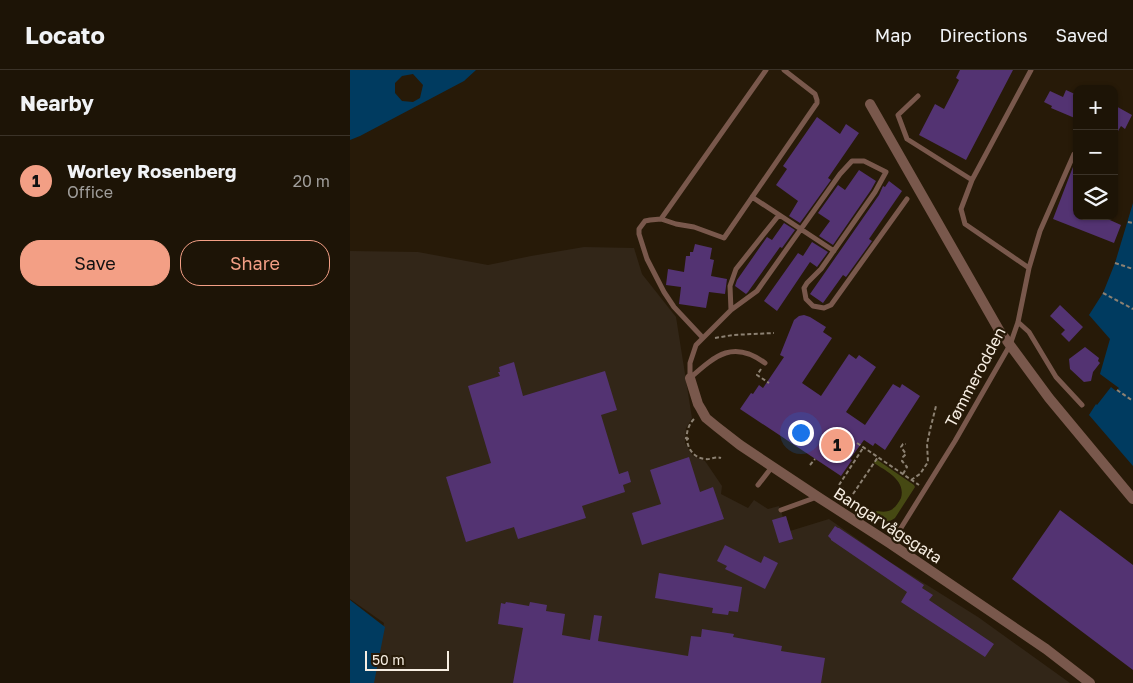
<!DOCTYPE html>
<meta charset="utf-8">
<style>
body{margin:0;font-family:"Golos Text",sans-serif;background:#2a2114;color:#f1f3f6}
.controls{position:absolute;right:15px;top:15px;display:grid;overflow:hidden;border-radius:10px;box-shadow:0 1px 4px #0004}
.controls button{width:45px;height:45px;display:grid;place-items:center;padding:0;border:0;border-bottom:1px solid #3b3328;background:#1d1406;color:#f1f3f6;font:25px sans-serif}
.scale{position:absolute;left:15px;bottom:12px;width:84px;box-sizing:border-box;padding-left:5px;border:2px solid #f7eee2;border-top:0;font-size:14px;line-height:18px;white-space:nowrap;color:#f7eee2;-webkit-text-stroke:4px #271a08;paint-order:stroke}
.you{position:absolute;left:450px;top:362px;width:18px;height:18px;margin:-12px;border:4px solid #fff;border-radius:50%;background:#1a73e8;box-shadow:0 0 0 8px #1a73e833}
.badge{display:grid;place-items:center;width:32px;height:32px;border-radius:50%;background:#f39f85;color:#111;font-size:16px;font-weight:700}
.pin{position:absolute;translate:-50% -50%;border:2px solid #fff;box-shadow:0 1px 5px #0006}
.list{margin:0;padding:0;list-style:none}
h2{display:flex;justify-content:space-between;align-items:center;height:65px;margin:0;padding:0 20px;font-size:21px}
h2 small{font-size:16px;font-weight:400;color:#a09e9b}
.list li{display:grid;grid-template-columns:32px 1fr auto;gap:15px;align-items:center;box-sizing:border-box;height:90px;padding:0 20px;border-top:1px solid #3b3328}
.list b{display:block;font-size:19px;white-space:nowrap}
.list p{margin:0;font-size:16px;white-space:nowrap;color:#a09e9b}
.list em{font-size:16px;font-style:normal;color:#a09e9b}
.actions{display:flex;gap:10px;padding:15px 20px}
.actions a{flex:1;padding:11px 0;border:1px solid #f39f85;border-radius:20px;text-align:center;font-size:18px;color:#f39f85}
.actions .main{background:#f39f85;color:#111}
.icon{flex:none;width:28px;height:28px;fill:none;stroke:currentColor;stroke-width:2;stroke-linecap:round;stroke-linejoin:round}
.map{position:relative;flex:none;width:783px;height:613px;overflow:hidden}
header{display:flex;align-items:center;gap:30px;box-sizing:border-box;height:70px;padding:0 25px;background:#1d1406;border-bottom:1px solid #3b3328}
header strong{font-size:24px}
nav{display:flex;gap:28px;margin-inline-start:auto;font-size:18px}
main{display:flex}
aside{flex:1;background:#1d1406}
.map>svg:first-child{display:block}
</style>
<header>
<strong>Locato</strong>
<nav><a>Map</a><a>Directions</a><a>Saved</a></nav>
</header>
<main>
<aside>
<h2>Nearby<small></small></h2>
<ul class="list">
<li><span class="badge">1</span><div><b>Worley Rosenberg</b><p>Office</p></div><em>20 m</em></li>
</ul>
<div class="actions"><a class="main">Save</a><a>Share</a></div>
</aside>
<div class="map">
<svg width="783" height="613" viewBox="0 0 783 613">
<rect width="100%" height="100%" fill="#271a08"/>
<path fill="#322618" d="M234,177L284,178L292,204L326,247L342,348L336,358L335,373L343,386L355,391L372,416L371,424L398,438L404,430L418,439L429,436L433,447L436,446L440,461L479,449L537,490L628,547L720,613H21L34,553L0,529V181L68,182L138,195L181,186Z"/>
<path fill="#464913" d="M526,389L564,415L565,417L545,448C534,456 526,450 517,443L518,442C525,439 533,444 541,440C545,438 549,432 551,428C556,410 536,401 524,393Z"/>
<path fill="#003b60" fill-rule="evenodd" d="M0,0H126L114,11L10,66L0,70ZM63,4L73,15L70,28L63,32L52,31L45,23V13L52,6Z
M783,133V396L739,345L746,334L747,335L761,317L766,321L769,318L750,304L760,269L739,245L753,223L765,193Z
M0,530L35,557L24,613H0Z"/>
<path fill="#533372" d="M610,0H663L616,90L569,65L585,34L594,39L609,10L606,8Z
M716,20L727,25V49L701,38L702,36L694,32L700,21L713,27Z
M764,35L782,45L775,59L771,56L764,68Z
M467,47L490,64L496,54L509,63L478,108L481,110L450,153L439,146L448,131L426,115L437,99L433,96Z
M726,89L727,146H751L771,155L764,173L703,149Z
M509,100L526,111L521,120L483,175L469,166L480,151L468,143L488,115L495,120Z
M539,111L552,121L519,169L522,171L496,207L493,205L473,233L460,224L529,125L533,116L535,117Z
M434,153L445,160L432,178L430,177L398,222L396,224L385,216L387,210L417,167L422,170Z
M462,172L478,182L467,197L460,192L427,241L414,231L448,183L453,186Z
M345,174L362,178L360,189L364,190L361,206L377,209L375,224L359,222L356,238L329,234L331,217L316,215L318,199L334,202L336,186H340V182H343Z
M710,235L733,257L719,272L711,264L715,260L700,246Z
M454,245L460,247L476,257L473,262L482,268L452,313L471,326L499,284L506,289L509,285L526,297L496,342L515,355L543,314L550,318L552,314L570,326L535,380L525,373L523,376L514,370L500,389L502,390L491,406L390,339L401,323L403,324L409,315L413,318L434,287L430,285L444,250L449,246Z
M735,277L749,288L748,291L750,293L743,302L741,311L734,312L720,299L719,289Z
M164,292L173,326L255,301L267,340L251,345L269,404L278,401L281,412L273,415L275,422L232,436L236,448L168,469L164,457L116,472L96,407L141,393L118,316L150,306L148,302H150L149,297Z
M339,387L350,422L363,417L374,449L292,475L282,443L311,434L300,400Z
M710,440L783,495V600L662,509Z
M436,446L443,469L429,473L422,450Z
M485,456L488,458H489L574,515L572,518L583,525L579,530L644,574L635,587L551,532L557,522L481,470V469L478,466Z
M375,475L411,493L414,486L428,493L415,519L375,499L377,496L367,491Z
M309,503L392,517L388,542L379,541L378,545L362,543L363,538L305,528Z
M156,532L179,536L180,532L197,535L196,541L215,544L212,565L240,570L244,545L252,546L248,571L338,586L341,566L351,567L352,559L384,564L383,567L432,576L431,581L475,588L471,613H163L173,558L148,554L151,533L155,534Z"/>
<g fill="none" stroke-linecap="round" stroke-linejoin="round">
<path stroke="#8c8172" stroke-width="2" stroke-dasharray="4 2.5" stroke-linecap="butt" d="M778,152L783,153
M765,193L783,199
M753,223L783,239
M365,268L383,265L424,263
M411,299L407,305L419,313
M767,320L783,331
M344,349C331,362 336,387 355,389C361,390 365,386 371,388
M335,368L341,369
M507,373L569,415
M460,395L465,389
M553,404L557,397L552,391L553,387L556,384L551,377L553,374H556
M561,410L570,404L578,392L577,374L580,360L586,336
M489,415L513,378
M503,424L528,387
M487,426L493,417"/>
<path stroke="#79584c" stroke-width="5" d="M568,26L548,45L557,69L622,110
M402,127L484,181
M311,149L416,0
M679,198L615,154L611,139L622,110L681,0
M381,240L380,216L386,199L429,145
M668,252L679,262L706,307L732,335
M353,268L324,237L314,222L297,189L289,164V159L295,151L300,150L311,149L326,154L344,157L374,168L467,33V30L465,24L434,0
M340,308V293L346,275L381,240L407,221L490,104L502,91H514L536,102L525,122L471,199L457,213L454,218L456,229L463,236L474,238L481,235L557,129
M340,308C365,286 383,269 415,293
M408,415L422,397
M431,440L467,427
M541,474L605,371L660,275L668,252L679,198L690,161L724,84"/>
<path stroke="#79584c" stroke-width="10" d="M520,34L649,260L699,328L783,429
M340,308L348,334L351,339L356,348L367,357L390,375L468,427L541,474L696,579L740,613"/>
</g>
<g text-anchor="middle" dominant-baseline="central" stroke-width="4.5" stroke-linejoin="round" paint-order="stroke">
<g font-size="16" fill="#f7eee2" stroke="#271a08">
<text transform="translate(625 307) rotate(-62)">Tømmerodden</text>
<text transform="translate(538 455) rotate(33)">Bangarvågsgata</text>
</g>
</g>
</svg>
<div class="controls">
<button>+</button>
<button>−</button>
<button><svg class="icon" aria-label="layers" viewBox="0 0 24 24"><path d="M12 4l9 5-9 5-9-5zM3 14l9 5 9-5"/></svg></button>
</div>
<div class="scale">50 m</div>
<div class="you"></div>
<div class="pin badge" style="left:487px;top:375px">1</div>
</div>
</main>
